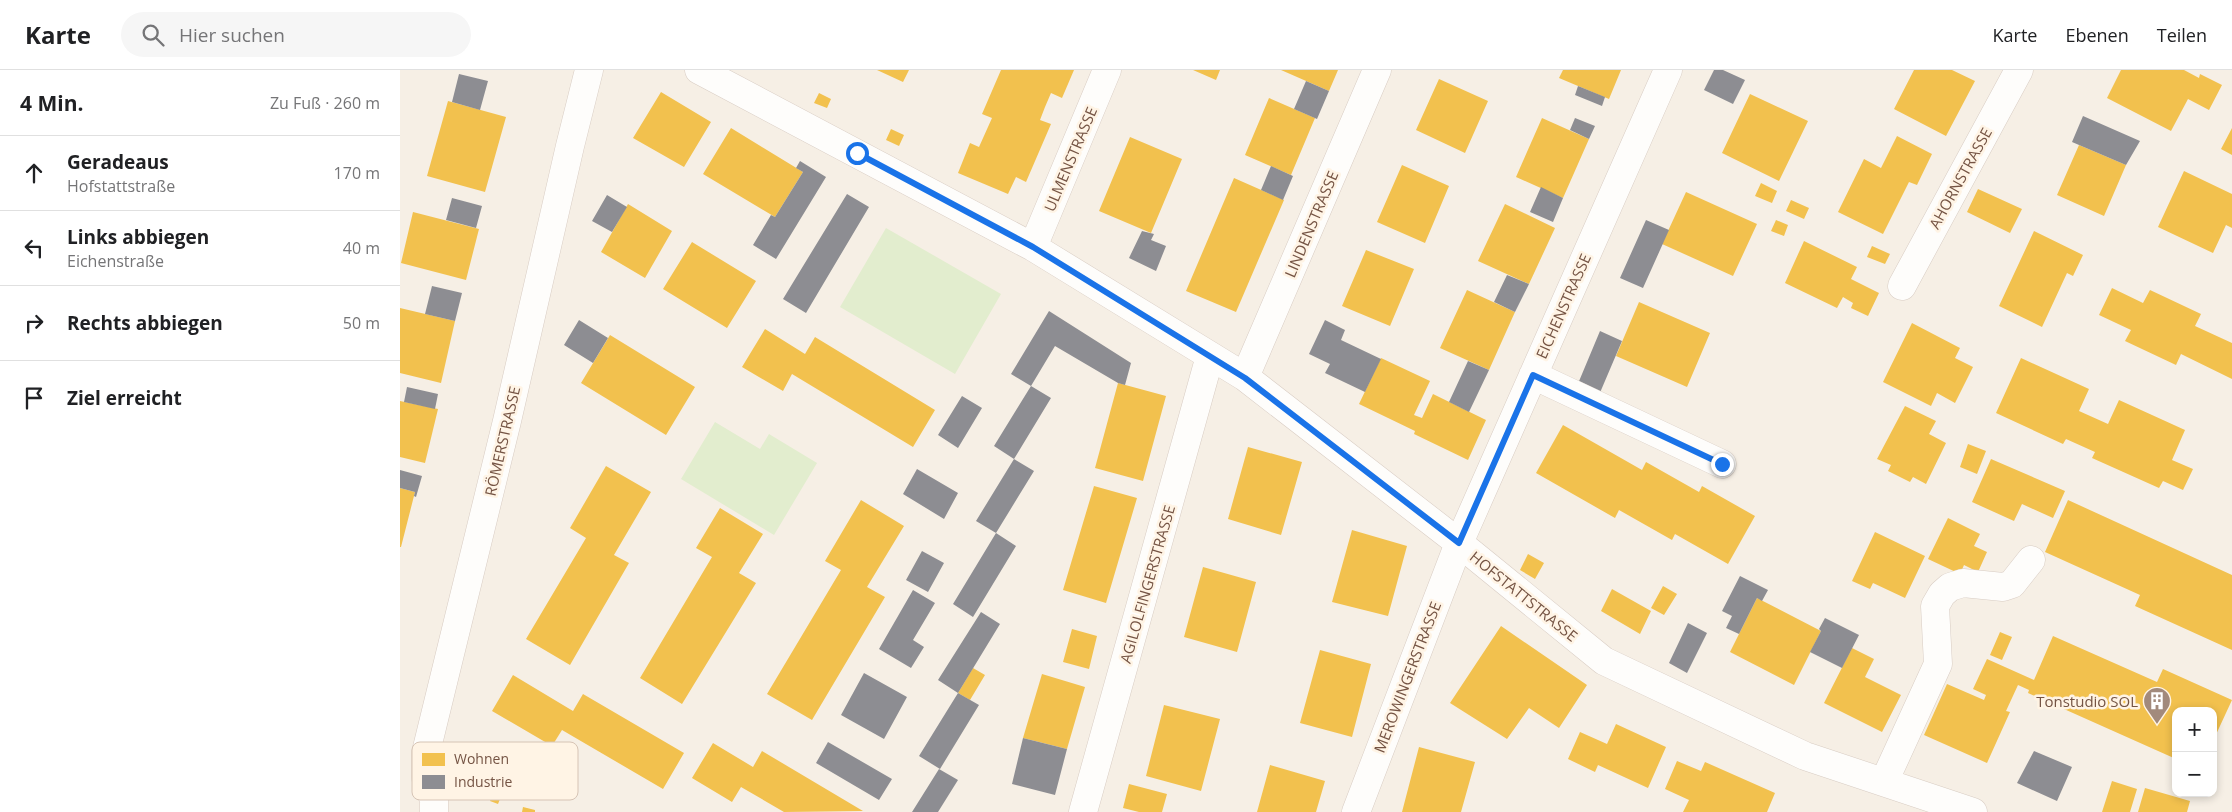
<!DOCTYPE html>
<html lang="de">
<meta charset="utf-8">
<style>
body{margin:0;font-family:"Open Sans",sans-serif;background:#f6f6f6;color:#202124}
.controls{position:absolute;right:15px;bottom:15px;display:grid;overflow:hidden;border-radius:10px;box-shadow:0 2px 8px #0003}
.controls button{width:45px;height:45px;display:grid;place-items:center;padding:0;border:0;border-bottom:1px solid #e0e0e0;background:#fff;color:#202124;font:25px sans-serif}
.stop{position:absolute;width:15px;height:15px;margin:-11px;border:4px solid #1a73e8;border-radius:50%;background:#fff}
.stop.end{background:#1a73e8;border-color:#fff;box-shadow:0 1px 5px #0008}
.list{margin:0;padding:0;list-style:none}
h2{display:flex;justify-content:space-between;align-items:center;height:65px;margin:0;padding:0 20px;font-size:21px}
h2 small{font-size:16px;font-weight:400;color:#757577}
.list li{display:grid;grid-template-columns:32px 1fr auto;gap:15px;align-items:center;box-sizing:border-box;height:75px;padding:0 20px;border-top:1px solid #e0e0e0}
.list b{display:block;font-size:19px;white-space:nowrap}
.list p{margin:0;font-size:16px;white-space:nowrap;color:#757577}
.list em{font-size:16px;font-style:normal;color:#757577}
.icon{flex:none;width:28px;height:28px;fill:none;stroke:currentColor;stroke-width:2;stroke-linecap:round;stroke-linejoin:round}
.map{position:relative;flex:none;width:1832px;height:742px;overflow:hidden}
header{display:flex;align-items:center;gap:30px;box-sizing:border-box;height:70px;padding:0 25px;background:#fff;border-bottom:1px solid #e0e0e0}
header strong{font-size:24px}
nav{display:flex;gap:28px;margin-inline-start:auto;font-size:18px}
.search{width:350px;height:45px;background:#f6f6f6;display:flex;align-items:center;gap:12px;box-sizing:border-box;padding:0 18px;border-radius:28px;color:#757577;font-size:19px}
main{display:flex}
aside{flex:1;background:#fff}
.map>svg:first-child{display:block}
</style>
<header>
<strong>Karte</strong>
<div class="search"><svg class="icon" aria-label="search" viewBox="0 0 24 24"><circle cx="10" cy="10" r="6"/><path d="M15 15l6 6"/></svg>Hier suchen</div>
<nav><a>Karte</a><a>Ebenen</a><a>Teilen</a></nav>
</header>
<main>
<aside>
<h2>4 Min.<small>Zu Fuß · 260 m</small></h2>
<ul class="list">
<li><svg class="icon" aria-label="ahead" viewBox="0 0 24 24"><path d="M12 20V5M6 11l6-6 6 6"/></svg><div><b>Geradeaus</b><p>Hofstattstraße</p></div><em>170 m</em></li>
<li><svg class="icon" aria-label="left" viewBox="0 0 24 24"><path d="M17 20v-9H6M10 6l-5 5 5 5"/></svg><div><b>Links abbiegen</b><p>Eichenstraße</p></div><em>40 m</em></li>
<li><svg class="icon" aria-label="right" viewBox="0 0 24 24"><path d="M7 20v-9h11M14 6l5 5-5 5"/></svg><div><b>Rechts abbiegen</b></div><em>50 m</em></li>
<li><svg class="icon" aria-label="arrive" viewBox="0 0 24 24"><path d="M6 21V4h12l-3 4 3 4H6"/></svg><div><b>Ziel erreicht</b></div></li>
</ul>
</aside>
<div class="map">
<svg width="1832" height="742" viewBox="0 0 1832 742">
<rect width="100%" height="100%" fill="#f6efe5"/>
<path fill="#e2edce" d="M486,158L601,224L555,304L440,237Z
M315,352L360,379L369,364L417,393L374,465L281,409Z"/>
<path fill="#f2c14e" d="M477,0H509L503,12Z
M601,0H674L662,28L651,23L645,37L640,50L651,54L626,112L616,107L608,124L558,103L570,73L579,77L592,48L582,44Z
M793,0H820L816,10Z
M881,0H938L929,21Z
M1163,0H1221L1209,29L1159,8Z
M1514,0H1552L1575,11L1546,66L1494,39Z
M1721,0H1784L1799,8L1800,4L1822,15L1809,40L1788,29L1771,61L1707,28Z
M1039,9L1088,31L1065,83L1016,60Z
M261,22L311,52L284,97L233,68Z
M419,23L431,29L427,38L414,33Z
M1350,24L1408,51L1379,111L1322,83Z
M869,28L915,48L891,105L845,85Z
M48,31L106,47L85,122L27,106Z
M1142,48L1189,69L1163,128L1116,107Z
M331,58L403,102L375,147L303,104Z
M1832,58V85L1821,79Z
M491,59L504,65L499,76L486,70Z
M1497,66L1532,84L1517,115L1509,112L1483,164L1438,142L1464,89L1481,98Z
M730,67L782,89L751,163L699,141Z
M1679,75L1726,95L1704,146L1657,125Z
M1002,95L1049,116L1025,173L977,152Z
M1784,101L1832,124V158L1826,155L1813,183L1758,157Z
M834,108L884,130L836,242L786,221Z
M1361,113L1377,121L1372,133L1355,126Z
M1578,119L1622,139L1610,163L1567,142Z
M1286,122L1357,154L1333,206L1262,174Z
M1391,130L1409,138L1404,149L1386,141Z
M228,134L272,161L245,208L201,182Z
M1105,134L1155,158L1129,214L1078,191Z
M13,142L79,159L66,210L1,193Z
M1376,150L1388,155L1384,166L1371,161Z
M1634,161L1683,185L1673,206L1667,203L1642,257L1599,236Z
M1404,171L1457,197L1451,209L1479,223L1468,246L1451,238L1453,233L1443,227L1437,238L1385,213Z
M292,172L356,211L327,258L263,219Z
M1472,176L1490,184L1485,194L1467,187Z
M966,180L1014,199L990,256L942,236Z
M1712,218L1743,233L1750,220L1801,244L1795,256L1832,273V309L1781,284L1776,295L1725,271L1731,260L1699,245Z
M1067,220L1115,242L1089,300L1040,278Z
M1239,232L1310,263L1287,317L1216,286Z
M0,238L55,251L41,313L0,303Z
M1512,253L1560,278L1555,288L1573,297L1555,333L1537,323L1531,336L1483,312Z
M365,259L405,284L415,267L535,340L513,377L392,304L383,321L342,297Z
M210,265L295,317L266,365L181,313Z
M981,288L1030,311L1014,345L1022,348L1033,324L1086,350L1068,390L1014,364L1015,361L959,334Z
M1621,288L1689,319L1679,341L1708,354L1719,330L1785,360L1772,390L1793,399L1783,420L1763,411L1759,418L1692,388L1695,382L1666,369L1663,374L1596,343Z
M718,313L766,326L743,411L695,398Z
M0,331L38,339L25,393L0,387Z
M1505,336L1536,351L1529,364L1546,373L1526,414L1513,407L1510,412L1488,401L1491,395L1477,389Z
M1163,355L1242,400L1246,392L1299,422L1302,416L1355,446L1328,494L1275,464L1272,470L1219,440L1215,448L1136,403Z
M1568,374L1586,381L1577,404L1560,397Z
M848,377L902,392L881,465L828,449Z
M1591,389L1665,421L1653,448L1622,434L1614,451L1572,432Z
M206,396L251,422L214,485L229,493L170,595L126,569L186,468L170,458Z
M694,416L737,428L706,533L663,520Z
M0,418L15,422L1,477H0Z
M461,430L504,456L467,517L485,527L412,650L367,624L441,500L425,491Z
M1668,430L1832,505V580L1735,536L1740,525L1645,482Z
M320,438L363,464L339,503L356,513L282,634L240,608L312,487L296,478Z
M1548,448L1580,464L1574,476L1587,482L1578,502L1564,495L1560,504L1528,489Z
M952,460L1007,476L988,546L932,532Z
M1475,462L1525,486L1505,528L1473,513L1470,519L1452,511Z
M1128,484L1144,493L1135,509L1120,500Z
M803,497L856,512L837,582L784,567Z
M1263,516L1277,524L1264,545L1251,538Z
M1212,519L1251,541L1240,564L1201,541Z
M1357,528L1421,561L1394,615L1330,582Z
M1101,556L1187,615L1159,658L1129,638L1107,669L1050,633Z
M672,559L697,566L689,599L663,592Z
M1600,562L1612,567L1602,590L1590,585Z
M1653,566L1757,612L1763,599L1832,630L1813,671V641H1776V689L1628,623L1629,620L1618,615L1606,641L1610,642L1587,693L1524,665L1547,614L1584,630L1586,625L1573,619L1587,589L1634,610Z
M1452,578L1474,589L1465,607L1501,625L1482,662L1424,633Z
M920,580L971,594L952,667L900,653Z
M573,598L585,605L570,630L558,623Z
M642,604L685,617L667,679L623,668Z
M113,605L173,641L183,624L284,683L263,719L162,660L152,676L92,641Z
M764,635L820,649L801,721L746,706Z
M1216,654L1266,677L1248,718L1198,695L1195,702L1168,689L1180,662L1207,674Z
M313,673L353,697L362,681L463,741L384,742L341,717L332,732L292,708Z
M1019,677L1075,692L1061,742H1002Z
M1277,691L1301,701L1305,692L1375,723L1367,742H1283L1289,730L1265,719Z
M870,695L925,711L916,742H857Z
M1712,711L1737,719L1730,742H1702Z
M729,714L767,724L762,742H739L723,738Z
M1745,718L1790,731L1787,742H1738Z
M93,721L102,724L98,734L90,731Z
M123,737L135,740V742H122Z"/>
<path fill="#8d8d92" d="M1314,0H1323L1345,10L1333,34L1304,20Z
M59,4L88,11L80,40L52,32Z
M906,11L929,21L917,49L894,39Z
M1178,16L1205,27L1202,36L1175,25Z
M1683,46L1740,71L1726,95L1672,72Z
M1175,48L1195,56L1189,69L1170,60Z
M400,91L426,107L376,189L353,175L371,145L375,147L403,102L396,98Z
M871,96L893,106L883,130L861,120Z
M1141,117L1163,128L1153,152L1130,142Z
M447,124L469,137L406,243L383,229Z
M207,125L227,137L212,162L192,151Z
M52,128L82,136L76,158L46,150Z
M1246,150L1269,160L1243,218L1220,208Z
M742,161L754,164L751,170L766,176L756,201L729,188Z
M1107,205L1129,214L1115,242L1094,232Z
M32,216L62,223L55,251L25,244Z
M649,241L731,293L725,315L718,313L655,276L631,316L611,304Z
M179,250L208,268L193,293L164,275Z
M925,250L945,260L941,270L981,289L965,322L925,303L930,294L909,284Z
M1200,261L1222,271L1199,325L1177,316Z
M1068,291L1089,300L1069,342L1049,332Z
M631,316L651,328L614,389L594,376Z
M7,317L38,324L35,339L4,332Z
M562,326L582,338L558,378L538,365Z
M614,389L634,401L596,463L576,451Z
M517,399L558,423L544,449L503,424Z
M0,400L22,406L16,427L14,426L15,422L0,418Z
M596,463L616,476L573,547L553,534Z
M522,481L544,493L528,522L506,510Z
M1340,506L1368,520L1362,531L1357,528L1339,564L1326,558L1332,546L1322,541Z
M513,520L535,533L513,570L524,577L511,598L479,579Z
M581,542L600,554L558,623L579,635L540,699L519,686L558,623L538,610Z
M1425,548L1459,565L1442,598L1410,582L1421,561L1419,559Z
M1288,553L1307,563L1287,603L1269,593Z
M464,603L507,627L484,669L441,645Z
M623,668L667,679L655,725L612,714Z
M428,672L492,709L479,730L416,693Z
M1634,681L1672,697L1657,731L1617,713Z
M539,699L558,710L538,742H512Z"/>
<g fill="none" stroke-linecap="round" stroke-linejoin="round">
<defs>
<path id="minor" d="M299,0L633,177L845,307L1059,473L1204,591L1405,686L1573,742
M633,177L707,0
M1502,216L1619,0
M1133,305L1322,394
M845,307L977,0
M1484,712L1538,594L1535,536L1542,524L1550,517L1563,513L1603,517L1612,514L1631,490
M34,742V730L26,708V682L107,351L170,76L189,0
M683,742L810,286
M956,742L1059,473L1268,0"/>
</defs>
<use href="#minor" stroke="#d8ccc3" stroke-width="29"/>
<use href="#minor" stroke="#fefdfb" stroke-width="28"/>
</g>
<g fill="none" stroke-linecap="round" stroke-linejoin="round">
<path stroke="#1a73e8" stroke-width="6" d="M457,83L633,177L845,308L1059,473L1133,305L1322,394"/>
</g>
<defs>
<symbol id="building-pin" viewBox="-11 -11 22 30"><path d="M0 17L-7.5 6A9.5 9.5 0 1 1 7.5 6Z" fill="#a28a7c" stroke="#fff4e5"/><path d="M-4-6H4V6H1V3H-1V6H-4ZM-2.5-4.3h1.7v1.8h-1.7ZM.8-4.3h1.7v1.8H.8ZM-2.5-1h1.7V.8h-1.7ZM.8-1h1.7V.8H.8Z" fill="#fff"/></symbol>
</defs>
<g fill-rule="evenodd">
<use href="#building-pin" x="1741" y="615" width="32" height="43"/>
</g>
<g text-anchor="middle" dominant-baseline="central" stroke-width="5" stroke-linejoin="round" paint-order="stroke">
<g font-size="15" fill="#755444" stroke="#fff4e5">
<text transform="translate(670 89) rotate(-67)">ULMENSTRASSE</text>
<text transform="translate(1560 108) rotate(-61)">AHORNSTRASSE</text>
<text transform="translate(911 154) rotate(-67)">LINDENSTRASSE</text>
<text transform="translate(1163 236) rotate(-66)">EICHENSTRASSE</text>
<text transform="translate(102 371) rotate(-77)">RÖMERSTRASSE</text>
<text transform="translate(747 514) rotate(-74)">AGILOLFINGERSTRASSE</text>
<text transform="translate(1124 526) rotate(39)">HOFSTATTSTRASSE</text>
<text transform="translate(1007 607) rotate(-69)">MEROWINGERSTRASSE</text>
</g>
<g font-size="15" fill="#755444" stroke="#fff4e5" text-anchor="end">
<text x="1738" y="631">Tonstudio SOL</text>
</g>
</g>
<rect x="12" y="672" width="166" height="58" rx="8" fill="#fff4e5" stroke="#d6c4b5" stroke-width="1"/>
<rect x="22" y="683" width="23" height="13" fill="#f2c14e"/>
<rect x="22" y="705" width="23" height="14" fill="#8d8d92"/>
<g font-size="14" fill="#755444">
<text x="54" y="694">Wohnen</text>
<text x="54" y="717">Industrie</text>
</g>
</svg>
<div class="controls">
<button>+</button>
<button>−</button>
</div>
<div class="stop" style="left:457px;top:83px"></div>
<div class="stop end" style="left:1322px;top:394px"></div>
</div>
</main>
